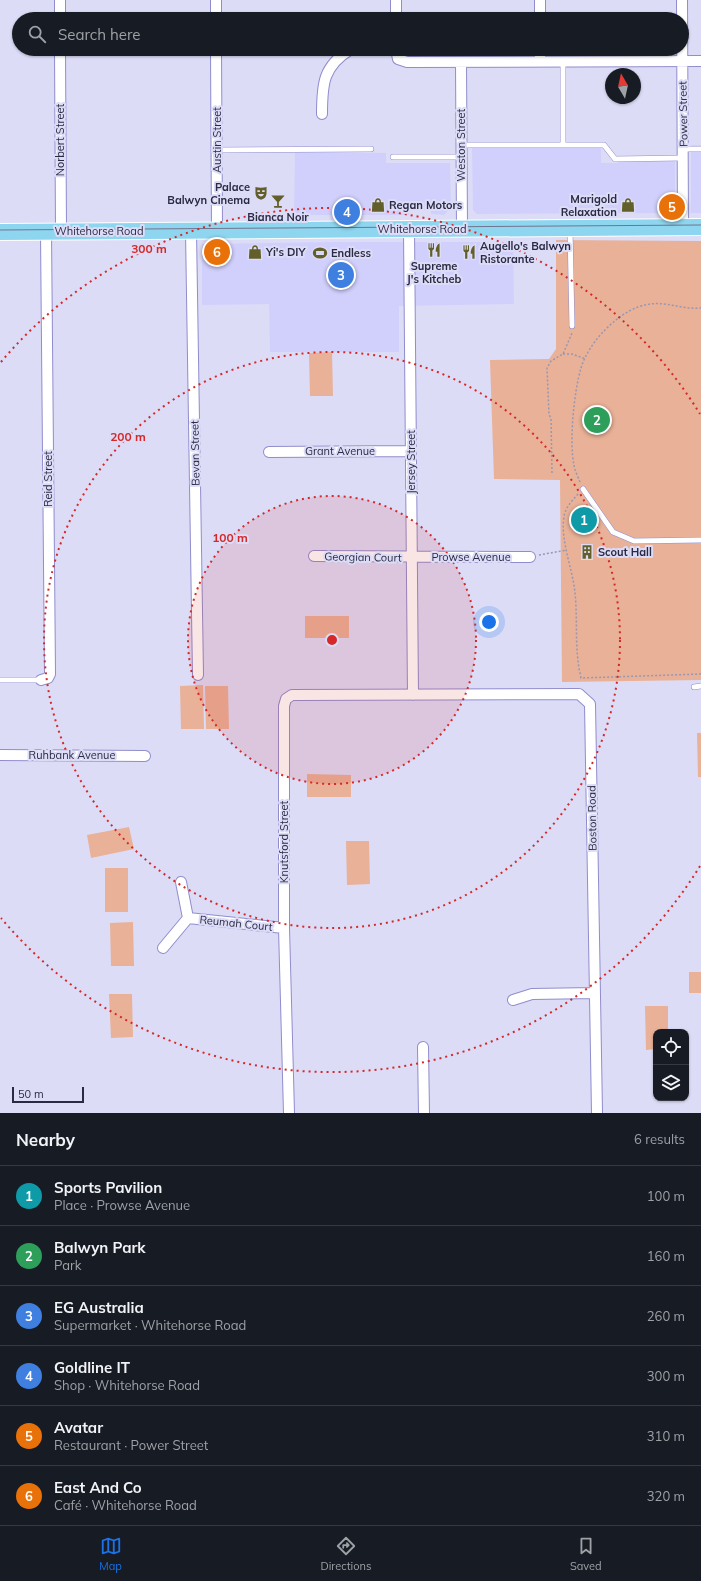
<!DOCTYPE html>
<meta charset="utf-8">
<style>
body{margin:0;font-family:Mulish,sans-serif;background:#242831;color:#f1f3f6}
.controls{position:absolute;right:12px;bottom:12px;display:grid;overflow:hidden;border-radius:8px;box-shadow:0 1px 3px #0004}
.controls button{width:36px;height:36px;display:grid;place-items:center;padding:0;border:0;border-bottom:1px solid #363941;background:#171b24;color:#f1f3f6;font:20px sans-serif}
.compass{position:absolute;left:605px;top:68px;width:36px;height:36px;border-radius:50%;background:#171b24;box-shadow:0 1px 3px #0004;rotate:351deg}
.scale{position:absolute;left:12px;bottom:10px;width:72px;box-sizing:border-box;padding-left:4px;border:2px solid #2b2a44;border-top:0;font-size:11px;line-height:14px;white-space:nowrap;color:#2b2a44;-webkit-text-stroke:3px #dcdcf7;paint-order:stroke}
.you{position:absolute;left:489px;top:622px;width:14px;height:14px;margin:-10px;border:3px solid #fff;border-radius:50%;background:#1a73e8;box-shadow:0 0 0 6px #1a73e833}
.badge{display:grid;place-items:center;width:26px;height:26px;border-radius:50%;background:#1a73e8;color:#fff;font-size:13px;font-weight:700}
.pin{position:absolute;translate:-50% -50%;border:2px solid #fff;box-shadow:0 1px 4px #0006}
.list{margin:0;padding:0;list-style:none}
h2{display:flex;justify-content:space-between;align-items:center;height:52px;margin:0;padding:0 16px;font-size:17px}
h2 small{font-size:13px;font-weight:400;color:#9ea1a6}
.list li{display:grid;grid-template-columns:26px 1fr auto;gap:12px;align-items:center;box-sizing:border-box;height:60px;padding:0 16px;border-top:1px solid #363941}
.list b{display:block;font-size:15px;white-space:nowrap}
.list p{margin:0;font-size:13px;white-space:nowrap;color:#9ea1a6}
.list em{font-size:13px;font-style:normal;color:#9ea1a6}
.icon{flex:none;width:22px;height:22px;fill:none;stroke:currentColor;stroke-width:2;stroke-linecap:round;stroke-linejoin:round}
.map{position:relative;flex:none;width:701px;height:1113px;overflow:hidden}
.search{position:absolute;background:#171b24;box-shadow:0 1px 3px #0004;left:12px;right:12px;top:12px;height:44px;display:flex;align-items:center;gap:10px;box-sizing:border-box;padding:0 14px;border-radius:22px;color:#9ea1a6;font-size:15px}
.sheet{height:412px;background:#171b24}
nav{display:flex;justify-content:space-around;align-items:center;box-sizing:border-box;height:56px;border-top:1px solid #363941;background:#171b24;font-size:11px;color:#9ea1a6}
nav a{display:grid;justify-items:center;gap:2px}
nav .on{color:#1a73e8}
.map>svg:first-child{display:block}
</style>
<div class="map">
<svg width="701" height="1113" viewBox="0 0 701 1113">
<rect width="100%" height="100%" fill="#dcdcf7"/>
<path fill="#d1d0fd" d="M691,145H701V213H691Z
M601,147V163H618V160H675V213L477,214L473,210L472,148Z
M295,152L386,153V163H450L451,208L444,215L431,214V210H409V215H294Z
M332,242H513L514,304L399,306V352H270L269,304L202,305V244Z"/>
<path fill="#e9b197" d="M556,240L701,241V680L562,682L560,480L494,479L490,360L549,359L556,349Z
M332,352L333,396H310L309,353Z
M305,616H349V638H305Z
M203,685L204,729H181L180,686Z
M205,686H228L229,729H206Z
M697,733H701V777H698Z
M307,774L351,775V797H307Z
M129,827L134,849L91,858L87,835Z
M346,841H369L370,884L347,885Z
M105,868H128V912H105Z
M133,922L134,966H111L110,923Z
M689,972H701V993H689Z
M109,994H132L133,1037L111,1038Z
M645,1006H668V1032H656V1049L646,1050Z"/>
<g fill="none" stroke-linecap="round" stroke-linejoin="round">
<defs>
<path id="service" d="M563,144V61
M461,145H604L615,159L683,158
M683,149H701
M217,150L371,149
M393,157H461
M570,229L572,326
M583,489L613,532L634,541L701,540
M0,680H41
M694,687L701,686"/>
<path id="minor" d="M60,0V19
M216,0V19
M540,0V19
M682,0L683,227
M396,19V0
M60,49L61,232
M216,49L217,231
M396,49L398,59L407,62L701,61
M540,49V61
M461,62L462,229
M322,114C322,84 323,66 351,49
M409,229L413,695
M191,231L198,675
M269,452L411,451
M314,556L530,557
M41,680L48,678L50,674L46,232
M0,755L145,756
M181,882L188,918L284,928
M163,948L188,918
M513,1000L532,994L595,993
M423,1047L424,1113
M289,1113L284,928V706L286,699L292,695L579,694L590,704L597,1113"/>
<path id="primary" d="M0,232L701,227"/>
</defs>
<use href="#service" stroke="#908dcd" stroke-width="6"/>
<use href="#minor" stroke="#908dcd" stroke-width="12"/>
<use href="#primary" stroke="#fff" stroke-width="18"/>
<path stroke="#9797b2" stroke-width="1.5" stroke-dasharray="2 2" stroke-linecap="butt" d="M563,354H572L586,359
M552,473L551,419L549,414L547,368L551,361L563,354L572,333
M580,482C578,477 575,471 574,465C569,442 574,391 581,368C588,344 614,316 638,307C663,298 678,310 701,308
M578,494C572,501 565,508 564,517C560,540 573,570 575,593C578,622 574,649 581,678L701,674
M539,555L567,550"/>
<use href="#service" stroke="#fff" stroke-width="5"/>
<use href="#minor" stroke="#fff" stroke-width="10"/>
<use href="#primary" stroke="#8ed6ef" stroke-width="16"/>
<path stroke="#74738d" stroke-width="1" d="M0,230L701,225"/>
</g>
<circle cx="332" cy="640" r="144" fill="#d62828" fill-opacity=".12"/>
<g fill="none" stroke="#d62828" stroke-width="2" stroke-dasharray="2 4">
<circle cx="332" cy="640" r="144"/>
<circle cx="332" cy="640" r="288"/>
<path d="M700 866A432 432 0 0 1 1 918M1 362A432 432 0 0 1 700 414"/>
</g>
<defs>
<symbol id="theatre-bare" viewBox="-9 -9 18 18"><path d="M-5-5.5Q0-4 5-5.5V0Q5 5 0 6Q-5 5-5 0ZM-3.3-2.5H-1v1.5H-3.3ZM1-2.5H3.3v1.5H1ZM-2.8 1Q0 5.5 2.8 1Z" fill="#625f2b" stroke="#dcdcf7" stroke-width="2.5" paint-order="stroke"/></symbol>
<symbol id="bar-bare" viewBox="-9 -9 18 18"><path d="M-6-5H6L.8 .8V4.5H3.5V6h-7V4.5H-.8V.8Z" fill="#625f2b" stroke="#dcdcf7" stroke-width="2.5" paint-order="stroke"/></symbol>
<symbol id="shop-bare" viewBox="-9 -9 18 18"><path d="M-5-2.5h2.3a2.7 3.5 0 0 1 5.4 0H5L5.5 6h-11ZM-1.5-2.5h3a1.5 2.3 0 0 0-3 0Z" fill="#625f2b" stroke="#dcdcf7" stroke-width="2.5" paint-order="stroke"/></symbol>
<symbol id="restaurant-bare" viewBox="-9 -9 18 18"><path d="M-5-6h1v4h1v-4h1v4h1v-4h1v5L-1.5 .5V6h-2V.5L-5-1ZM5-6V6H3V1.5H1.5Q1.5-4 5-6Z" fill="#625f2b" stroke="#dcdcf7" stroke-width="2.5" paint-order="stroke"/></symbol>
<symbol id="stadium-bare" viewBox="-9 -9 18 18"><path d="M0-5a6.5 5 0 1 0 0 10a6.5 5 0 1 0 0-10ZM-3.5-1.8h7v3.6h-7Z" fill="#625f2b" stroke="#dcdcf7" stroke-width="2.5" paint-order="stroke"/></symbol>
<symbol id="building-bare" viewBox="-9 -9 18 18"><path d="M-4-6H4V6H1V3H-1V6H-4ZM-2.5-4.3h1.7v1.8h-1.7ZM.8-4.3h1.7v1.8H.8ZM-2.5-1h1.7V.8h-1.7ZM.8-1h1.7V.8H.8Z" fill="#625f2b" stroke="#dcdcf7" stroke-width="2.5" paint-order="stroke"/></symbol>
</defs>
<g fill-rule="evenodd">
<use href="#theatre-bare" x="251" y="183" width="20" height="20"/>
<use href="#bar-bare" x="268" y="191" width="20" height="20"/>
<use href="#shop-bare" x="368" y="195" width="20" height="20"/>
<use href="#shop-bare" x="618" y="195" width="20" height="20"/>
<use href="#restaurant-bare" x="424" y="240" width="20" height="20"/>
<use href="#shop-bare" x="245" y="242" width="20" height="20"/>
<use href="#restaurant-bare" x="459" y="242" width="20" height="20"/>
<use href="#stadium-bare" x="310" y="243" width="20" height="20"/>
<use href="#building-bare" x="577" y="542" width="20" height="20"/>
</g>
<g text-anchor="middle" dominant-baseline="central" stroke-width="4" stroke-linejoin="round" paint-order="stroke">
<g font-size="11" fill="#2b2a44" stroke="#dcdcf7">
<text transform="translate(683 114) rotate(-91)">Power Street</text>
<text transform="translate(60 140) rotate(-90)">Norbert Street</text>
<text transform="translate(217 140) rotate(-90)">Austin Street</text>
<text transform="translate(461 145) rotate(-90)">Weston Street</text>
<text x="422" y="229">Whitehorse Road</text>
<text x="99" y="231">Whitehorse Road</text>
<text x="340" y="451">Grant Avenue</text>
<text transform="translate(195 453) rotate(-91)">Bevan Street</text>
<text transform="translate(411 462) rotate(-90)">Jersey Street</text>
<text transform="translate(48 479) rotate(-90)">Reid Street</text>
<text transform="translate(363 557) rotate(1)">Georgian Court</text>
<text x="471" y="557">Prowse Avenue</text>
<text x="72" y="755">Ruhbank Avenue</text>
<text transform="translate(592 818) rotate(-91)">Boston Road</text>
<text transform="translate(284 842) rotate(-90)">Knutsford Street</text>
<text transform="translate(236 923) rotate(6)">Reumah Court</text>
</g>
<g font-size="11" font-weight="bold" fill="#2b2a44" stroke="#dcdcf7" text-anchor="start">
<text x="250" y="187" text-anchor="end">Palace<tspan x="250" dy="13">Balwyn Cinema</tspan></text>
<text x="617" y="199" text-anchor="end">Marigold<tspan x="617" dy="13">Relaxation</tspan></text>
<text x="389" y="205">Regan Motors</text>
<text x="278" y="217" text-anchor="middle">Bianca Noir</text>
<text x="480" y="246">Augello's Balwyn<tspan x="480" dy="13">Ristorante</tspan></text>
<text x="266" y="252">Yi's DIY</text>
<text x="331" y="253">Endless</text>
<text x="434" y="266" text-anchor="middle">Supreme<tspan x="434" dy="13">J's Kitcheb</tspan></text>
<text x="598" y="552">Scout Hall</text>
</g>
</g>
<circle cx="332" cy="640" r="6" fill="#d62828" stroke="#dcdcf7" stroke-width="2"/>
<g font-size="12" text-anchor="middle" font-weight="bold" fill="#d62828" stroke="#dcdcf7" stroke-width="4" stroke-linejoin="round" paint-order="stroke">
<text x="149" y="253">300 m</text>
<text x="128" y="441">200 m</text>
<text x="230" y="542">100 m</text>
</g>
</svg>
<div class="controls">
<button><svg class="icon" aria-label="locate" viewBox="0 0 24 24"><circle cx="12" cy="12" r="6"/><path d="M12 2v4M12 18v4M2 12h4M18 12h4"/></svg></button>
<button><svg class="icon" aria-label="layers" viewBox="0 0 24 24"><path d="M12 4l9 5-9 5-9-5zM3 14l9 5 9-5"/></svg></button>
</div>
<svg class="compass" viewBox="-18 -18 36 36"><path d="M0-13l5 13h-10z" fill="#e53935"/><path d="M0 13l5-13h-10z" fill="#9ea1a6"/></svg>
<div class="scale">50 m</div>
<div class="you"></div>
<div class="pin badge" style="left:584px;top:520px;background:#0f9aa8">1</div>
<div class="pin badge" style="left:597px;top:420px;background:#2e9e5b">2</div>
<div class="pin badge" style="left:341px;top:275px;background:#3f7fe0">3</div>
<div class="pin badge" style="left:347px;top:212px;background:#3f7fe0">4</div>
<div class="pin badge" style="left:672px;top:207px;background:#e8710a">5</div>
<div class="pin badge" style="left:217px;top:252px;background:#e8710a">6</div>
<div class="search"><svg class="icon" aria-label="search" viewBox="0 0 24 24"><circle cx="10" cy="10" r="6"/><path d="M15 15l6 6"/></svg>Search here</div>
</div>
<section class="sheet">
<h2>Nearby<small>6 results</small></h2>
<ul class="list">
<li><span class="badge" style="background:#0f9aa8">1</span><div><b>Sports Pavilion</b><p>Place · Prowse Avenue</p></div><em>100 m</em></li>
<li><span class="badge" style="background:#2e9e5b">2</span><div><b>Balwyn Park</b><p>Park</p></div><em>160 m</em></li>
<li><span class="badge" style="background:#3f7fe0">3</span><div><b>EG Australia</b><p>Supermarket · Whitehorse Road</p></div><em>260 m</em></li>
<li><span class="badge" style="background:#3f7fe0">4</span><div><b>Goldline IT</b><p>Shop · Whitehorse Road</p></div><em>300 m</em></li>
<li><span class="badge" style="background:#e8710a">5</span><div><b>Avatar</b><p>Restaurant · Power Street</p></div><em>310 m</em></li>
<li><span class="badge" style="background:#e8710a">6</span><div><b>East And Co</b><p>Café · Whitehorse Road</p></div><em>320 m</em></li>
</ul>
</section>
<nav>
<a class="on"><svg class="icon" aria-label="map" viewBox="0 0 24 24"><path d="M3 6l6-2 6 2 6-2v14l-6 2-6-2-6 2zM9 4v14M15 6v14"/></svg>Map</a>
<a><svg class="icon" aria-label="directions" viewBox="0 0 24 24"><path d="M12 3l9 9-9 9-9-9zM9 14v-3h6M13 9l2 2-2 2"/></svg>Directions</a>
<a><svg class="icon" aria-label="saved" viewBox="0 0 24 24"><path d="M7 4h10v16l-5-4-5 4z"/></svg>Saved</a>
</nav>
